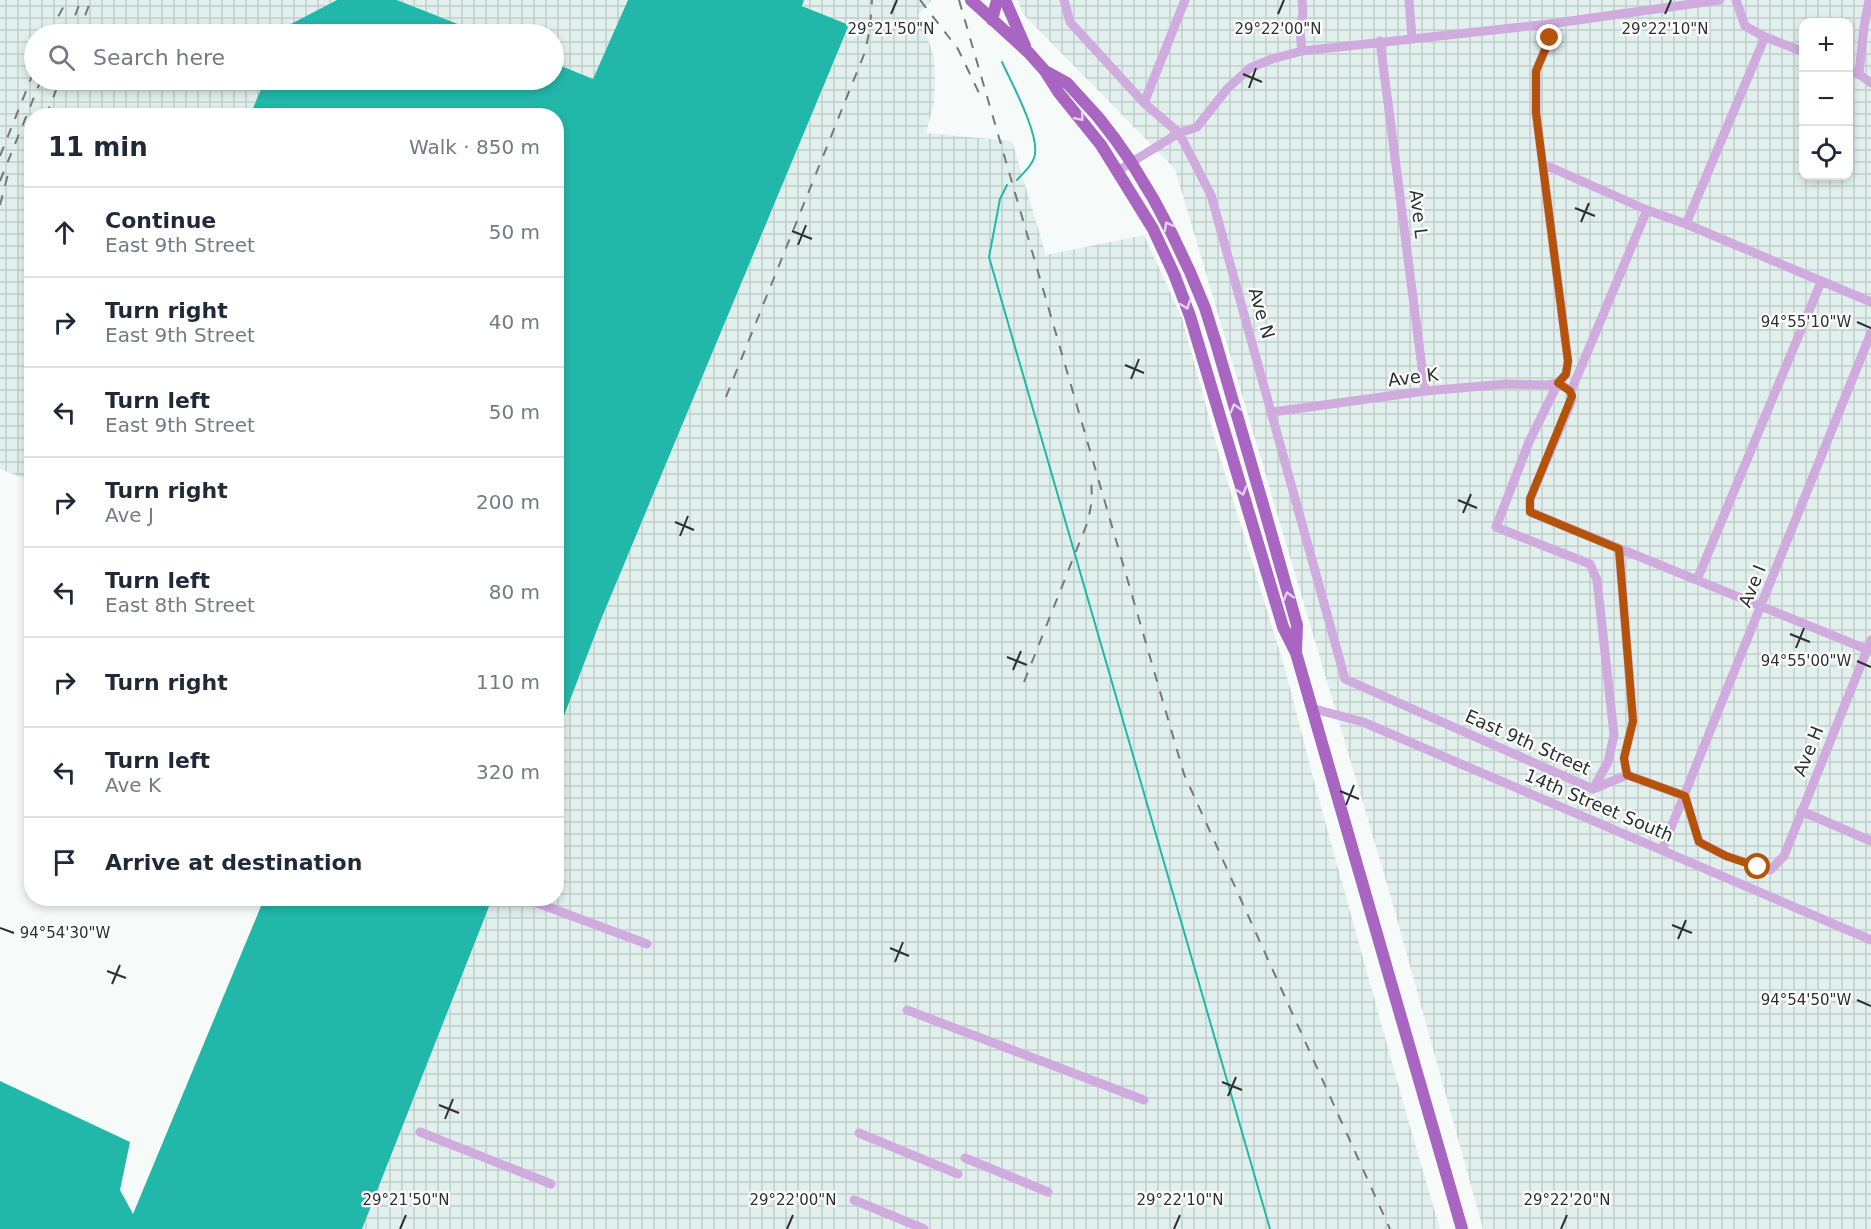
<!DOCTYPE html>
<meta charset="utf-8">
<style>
body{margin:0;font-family:"DejaVu Sans",sans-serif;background:#f6f6f7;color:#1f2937}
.controls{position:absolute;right:18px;top:18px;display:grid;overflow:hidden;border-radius:12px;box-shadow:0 3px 9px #0003}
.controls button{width:54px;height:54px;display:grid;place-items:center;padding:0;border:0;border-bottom:2px solid #e0e1e3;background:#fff;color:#1f2937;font:30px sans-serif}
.stop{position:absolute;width:18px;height:18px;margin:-14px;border:4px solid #b45309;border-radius:50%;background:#fff}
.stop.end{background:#b45309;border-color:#fff;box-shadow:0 2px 6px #0008}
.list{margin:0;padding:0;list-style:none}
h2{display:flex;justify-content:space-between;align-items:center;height:78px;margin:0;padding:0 24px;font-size:26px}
h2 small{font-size:20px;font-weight:400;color:#747a83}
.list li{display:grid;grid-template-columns:39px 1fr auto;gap:18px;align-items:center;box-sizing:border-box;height:90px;padding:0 24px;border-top:2px solid #e0e1e3}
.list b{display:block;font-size:22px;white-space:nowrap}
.list p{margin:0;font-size:20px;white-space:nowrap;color:#747a83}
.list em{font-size:20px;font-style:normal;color:#747a83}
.icon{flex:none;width:33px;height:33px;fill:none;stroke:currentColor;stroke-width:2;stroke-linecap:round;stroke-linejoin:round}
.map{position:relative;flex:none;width:1871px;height:1229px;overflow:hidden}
.search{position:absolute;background:#fff;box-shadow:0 3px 9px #0003;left:24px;top:24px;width:540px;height:66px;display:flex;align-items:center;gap:15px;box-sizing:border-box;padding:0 21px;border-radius:33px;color:#747a83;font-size:22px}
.panel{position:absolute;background:#fff;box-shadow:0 3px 9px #0003;left:24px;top:108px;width:540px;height:798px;border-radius:24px}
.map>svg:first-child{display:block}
</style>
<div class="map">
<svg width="1871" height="1229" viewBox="0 0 1871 1229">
<defs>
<pattern id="industrial-grid" width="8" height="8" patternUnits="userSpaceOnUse" patternTransform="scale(1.5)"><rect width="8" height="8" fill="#e1f0ed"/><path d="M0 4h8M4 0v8" fill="none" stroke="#c1cecc"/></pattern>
</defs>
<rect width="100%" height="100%" fill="#f6fbfa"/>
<path fill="url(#industrial-grid)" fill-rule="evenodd" d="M0,0H337L287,26L283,34H34V80H265L250,115L32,116L31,481L0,469Z
M397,0H628L593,79L554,63V34H483Z
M804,0H932L918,15L926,33L934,58L935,78L934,103L926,133L1012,141L1046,255L1144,235L1182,318L1219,454L1285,669L1318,796L1410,1127L1440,1229H362L492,899L556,898L557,734L600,622L849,26L802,5Z
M1018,0H1871V1229H1483L1390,894L1175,169L1022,13ZM1804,22H1848V176H1804Z"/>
<path fill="#22b8a9" d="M337,0H397L483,34H283L287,26Z
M628,0H804L802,6L849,25L600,622L557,734L556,116L250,115L265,80H554V63L593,79Z
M264,899H492L362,1229H0V1081L130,1142L120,1190L133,1214Z"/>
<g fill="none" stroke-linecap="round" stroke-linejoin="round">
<path stroke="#22b8a9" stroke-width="2" d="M1002,62C1011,82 1042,138 1034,158C1031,167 1023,173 1017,180
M1007,185L1000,199L989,257L1270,1229"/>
<path stroke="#cfabde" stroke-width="9" d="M1064,0L1070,22L1144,103L1179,133L1211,195L1345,679L1593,789L1627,775L1685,796L1699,842L1726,856L1770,870L1784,856L1871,640
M1302,0L1303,12L1300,31L1302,51
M1409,0L1412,38
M1736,0L1745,26L1765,37L1804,52
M1380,41L1425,391
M1848,70L1859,74L1871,83
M1859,74L1864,27L1869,0
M1144,103L1185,0
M1543,164L1647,210L1686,224L1871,302
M1119,170L1179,133L1197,127L1227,89L1250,68L1272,59L1302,51L1549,24L1720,0
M1686,224L1765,37
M1571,391L1572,400L1530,499V512L1871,651
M1273,412L1425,391L1506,384L1548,385L1558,383L1566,374L1568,361L1536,113V71L1550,38L1549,24
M1619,549L1633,721L1624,758L1627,775
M1697,580L1821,282
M1311,708L1363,722L1871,940
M1593,789L1608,762L1614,735L1597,580L1590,564L1496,527L1529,442L1558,383L1571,391L1647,210
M1801,811L1871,841
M1662,850L1871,333
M524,898L647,944
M907,1010L1144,1100
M420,1132L551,1184
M859,1133L958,1174
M965,1158L1048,1192
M854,1200L924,1229"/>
<path stroke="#a865c2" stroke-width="12" d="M971,0L1029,53L1045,71L1059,93L1101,145L1153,229L1174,274L1190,316L1283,627L1296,653L1462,1229
M1005,0L1025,46
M992,20L997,0
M1047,72L1067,83L1098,117L1115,139L1131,162L1154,200L1172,234L1190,272L1205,308L1216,343L1264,508L1297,625L1296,652"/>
<path stroke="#767979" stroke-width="2" stroke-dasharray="10 10" stroke-linecap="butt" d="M920,0L958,49L979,93
M959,0L1184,774L1390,1229
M49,34L67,0
M68,34L81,0
M78,34L91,0
M46,116L60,80
M0,156L34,71
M0,181L41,80
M0,205L8,174
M726,397L865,52L870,28L872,0
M1024,682L1088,521L1092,500L1091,475"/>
</g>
<defs><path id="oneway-chevron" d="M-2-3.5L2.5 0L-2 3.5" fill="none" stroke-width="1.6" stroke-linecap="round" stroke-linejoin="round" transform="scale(1.5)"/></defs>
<g stroke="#e5d1ed">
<use href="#oneway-chevron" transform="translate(1080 117) rotate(50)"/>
<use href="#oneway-chevron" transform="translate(1168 226) rotate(-119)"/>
<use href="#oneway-chevron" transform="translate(1186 305) rotate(70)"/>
<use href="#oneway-chevron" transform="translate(1235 408) rotate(-106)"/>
<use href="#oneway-chevron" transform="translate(1242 491) rotate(73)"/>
<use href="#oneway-chevron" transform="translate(1288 596) rotate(-105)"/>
</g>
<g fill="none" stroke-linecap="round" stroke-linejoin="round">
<path stroke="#b45309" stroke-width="8" d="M1550,38L1536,71V113L1568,361L1566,374L1558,383L1570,391L1572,396L1530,499V512L1619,549L1633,721L1624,758L1627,775L1685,796L1699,842L1726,856L1758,867"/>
</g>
<path fill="none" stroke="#2e3030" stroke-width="2" d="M891,14L897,0M1278,14L1284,0M1665,14L1671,0M1243,74L1262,82M1249,88L1256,68M1575,208L1595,216M1581,222L1589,203M792,231L812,239M798,245L806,225M1857,322L1871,328M1125,365L1144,373M1131,379L1139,359M1458,500L1477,508M1463,513L1471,494M675,522L694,530M680,536L688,516M1790,634L1810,642M1796,648L1804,628M1007,657L1027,665M1857,661L1871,667M1013,670L1021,651M1340,791L1359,799M1346,805L1354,785M1672,925L1692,933M0,928L14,933M1678,939L1686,920M890,948L909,956M895,962L903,942M107,971L126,978M112,984L120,965M1857,1000L1871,1006M1222,1082L1242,1090M1228,1096L1236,1077M439,1105L459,1113M445,1119L453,1099M400,1229L406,1215M787,1229L793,1215M1174,1229L1180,1215M1561,1229L1567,1215"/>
<g text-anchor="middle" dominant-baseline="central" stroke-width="4.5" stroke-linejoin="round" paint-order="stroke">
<g font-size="18" fill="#2e3030" stroke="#fff">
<text transform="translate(1419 214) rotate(83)">Ave L</text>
<text transform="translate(1262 313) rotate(74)">Ave N</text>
<text transform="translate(1413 377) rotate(-7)">Ave K</text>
<text transform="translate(1752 586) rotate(-68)">Ave I</text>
<text transform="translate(1528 742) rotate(24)">East 9th Street</text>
<text transform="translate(1808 751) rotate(-68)">Ave H</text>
<text transform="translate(1599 805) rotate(23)">14th Street South</text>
</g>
</g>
<g font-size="15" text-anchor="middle" fill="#2e3030" stroke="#fff" stroke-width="4.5" stroke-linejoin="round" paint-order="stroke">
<text x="891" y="34">29°21'50"N</text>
<text x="1278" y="34">29°22'00"N</text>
<text x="1665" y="34">29°22'10"N</text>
<text x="1806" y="327">94°55'10"W</text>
<text x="1806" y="666">94°55'00"W</text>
<text x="65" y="938">94°54'30"W</text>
<text x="1806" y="1005">94°54'50"W</text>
<text x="406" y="1205">29°21'50"N</text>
<text x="793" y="1205">29°22'00"N</text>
<text x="1180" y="1205">29°22'10"N</text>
<text x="1567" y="1205">29°22'20"N</text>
</g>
</svg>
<div class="controls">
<button>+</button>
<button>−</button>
<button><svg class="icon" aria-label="locate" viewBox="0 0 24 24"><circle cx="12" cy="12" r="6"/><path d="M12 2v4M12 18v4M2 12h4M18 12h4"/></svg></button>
</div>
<div class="stop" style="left:1758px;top:867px"></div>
<div class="stop end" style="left:1550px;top:38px"></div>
<div class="search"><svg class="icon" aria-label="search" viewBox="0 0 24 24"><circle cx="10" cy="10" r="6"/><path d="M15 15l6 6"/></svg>Search here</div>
<section class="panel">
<h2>11 min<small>Walk · 850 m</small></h2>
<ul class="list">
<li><svg class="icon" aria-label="ahead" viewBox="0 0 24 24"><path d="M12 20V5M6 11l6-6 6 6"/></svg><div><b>Continue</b><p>East 9th Street</p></div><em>50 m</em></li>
<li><svg class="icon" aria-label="right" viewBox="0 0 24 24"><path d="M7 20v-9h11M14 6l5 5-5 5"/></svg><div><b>Turn right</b><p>East 9th Street</p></div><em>40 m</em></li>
<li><svg class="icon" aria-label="left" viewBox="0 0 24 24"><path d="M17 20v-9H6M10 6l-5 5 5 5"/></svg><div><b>Turn left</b><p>East 9th Street</p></div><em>50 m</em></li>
<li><svg class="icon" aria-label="right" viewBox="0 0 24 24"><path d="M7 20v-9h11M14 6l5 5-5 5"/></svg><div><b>Turn right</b><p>Ave J</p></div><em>200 m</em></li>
<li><svg class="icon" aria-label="left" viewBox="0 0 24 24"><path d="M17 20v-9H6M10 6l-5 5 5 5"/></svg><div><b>Turn left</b><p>East 8th Street</p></div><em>80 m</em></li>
<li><svg class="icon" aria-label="right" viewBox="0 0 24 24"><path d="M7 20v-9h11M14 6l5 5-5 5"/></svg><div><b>Turn right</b></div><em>110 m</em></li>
<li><svg class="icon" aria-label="left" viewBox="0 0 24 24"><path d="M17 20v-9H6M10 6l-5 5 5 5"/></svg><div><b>Turn left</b><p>Ave K</p></div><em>320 m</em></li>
<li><svg class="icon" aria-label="arrive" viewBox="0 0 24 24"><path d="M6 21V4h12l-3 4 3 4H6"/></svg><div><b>Arrive at destination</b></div></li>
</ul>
</section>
</div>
